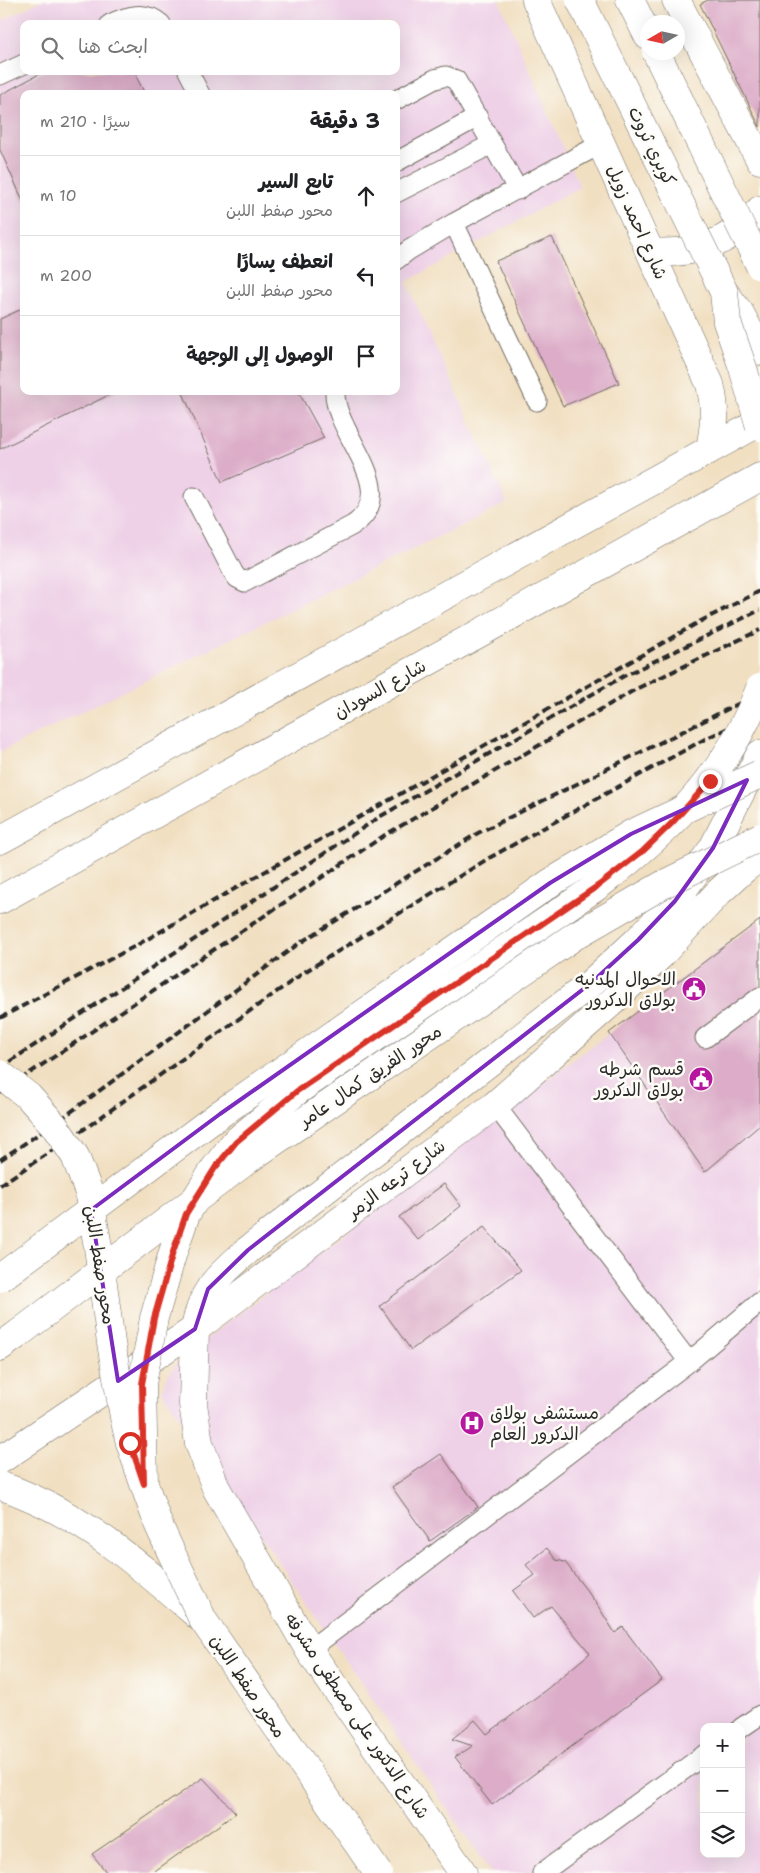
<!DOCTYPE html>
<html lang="ar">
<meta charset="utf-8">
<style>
body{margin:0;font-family:"Shantell Sans","Playpen Sans Arabic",sans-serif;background:#f6f6f6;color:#202124;direction:rtl}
.controls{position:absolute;right:15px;bottom:15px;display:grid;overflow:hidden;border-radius:10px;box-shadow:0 5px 20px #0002}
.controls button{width:45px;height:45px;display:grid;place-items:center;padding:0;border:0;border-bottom:1px solid #e0e0e0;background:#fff;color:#202124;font:25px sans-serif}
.compass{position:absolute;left:640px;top:15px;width:45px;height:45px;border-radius:50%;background:#fff;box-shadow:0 5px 20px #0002;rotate:261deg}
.stop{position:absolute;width:15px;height:15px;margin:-11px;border:4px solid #d93025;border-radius:50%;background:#fff}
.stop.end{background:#d93025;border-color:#fff;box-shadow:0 1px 5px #0008}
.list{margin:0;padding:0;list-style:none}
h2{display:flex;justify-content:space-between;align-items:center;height:65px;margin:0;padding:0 20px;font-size:21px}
h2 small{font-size:16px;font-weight:400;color:#757577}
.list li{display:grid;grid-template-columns:32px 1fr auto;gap:15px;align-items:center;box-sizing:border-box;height:80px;padding:0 20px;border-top:1px solid #e0e0e0}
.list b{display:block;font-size:19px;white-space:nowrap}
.list p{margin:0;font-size:16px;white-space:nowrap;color:#757577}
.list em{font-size:16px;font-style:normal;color:#757577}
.icon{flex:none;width:28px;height:28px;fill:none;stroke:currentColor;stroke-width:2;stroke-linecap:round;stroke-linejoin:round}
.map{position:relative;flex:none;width:760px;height:1873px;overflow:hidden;direction:ltr}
.search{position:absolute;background:#fff;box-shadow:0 5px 20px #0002;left:20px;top:20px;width:380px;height:55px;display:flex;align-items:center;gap:12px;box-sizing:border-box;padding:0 18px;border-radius:10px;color:#757577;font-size:19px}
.panel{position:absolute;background:#fff;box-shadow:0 5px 20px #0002;left:20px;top:90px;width:380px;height:305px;border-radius:10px;direction:rtl}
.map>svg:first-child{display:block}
</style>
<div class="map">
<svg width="760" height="1873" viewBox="0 0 760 1873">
<rect width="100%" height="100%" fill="#fdfcf7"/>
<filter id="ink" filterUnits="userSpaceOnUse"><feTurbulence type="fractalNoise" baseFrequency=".02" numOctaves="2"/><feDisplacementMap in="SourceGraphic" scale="10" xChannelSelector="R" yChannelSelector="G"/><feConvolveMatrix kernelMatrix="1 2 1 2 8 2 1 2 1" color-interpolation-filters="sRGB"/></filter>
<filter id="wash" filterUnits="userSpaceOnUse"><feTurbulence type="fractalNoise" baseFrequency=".0096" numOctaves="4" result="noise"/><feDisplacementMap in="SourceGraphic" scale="20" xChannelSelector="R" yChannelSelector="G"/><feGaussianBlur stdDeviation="1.12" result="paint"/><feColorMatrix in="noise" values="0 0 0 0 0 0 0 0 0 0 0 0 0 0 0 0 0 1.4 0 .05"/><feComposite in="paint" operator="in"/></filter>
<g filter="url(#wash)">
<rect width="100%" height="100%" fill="#f1dfc1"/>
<path fill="#eed0e7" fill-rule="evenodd" d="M42,0H499L580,187L406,282L507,503L0,752V22ZM24,24H396V71H24ZM24,94H396V391H24Z
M609,1033L705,1172L760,1123V1873H491L162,1391L166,1379L178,1360ZM704,1727H741V1854H704Z"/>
<g id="blocks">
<path fill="#dcacc8" d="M708,0H760V127L700,4Z
M45,71H139L136,76L145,94H24V203L0,150V95Z
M552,237L619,383L563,406L496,261Z
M24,308V391H117L0,449V319Z
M182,391H298L324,438L222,482Z
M760,920V1125L705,1172L609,1033Z
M444,1184L461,1206L418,1240L399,1217Z
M484,1227L521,1270L411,1350L380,1306Z
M441,1454L478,1507L430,1541L392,1487Z
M547,1548L556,1560L565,1562L596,1603L615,1633L623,1627L662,1680L492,1805L455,1757L473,1746L452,1739L475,1720L487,1734L547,1689L590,1653L551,1606L533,1618L513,1591L535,1575L526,1565Z
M203,1778L236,1813L152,1873H107L92,1854Z"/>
</g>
</g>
<g filter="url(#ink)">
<use href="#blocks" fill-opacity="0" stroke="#706a60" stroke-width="1"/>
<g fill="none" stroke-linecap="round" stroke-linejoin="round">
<defs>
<path id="service" d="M110,24C127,16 145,10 161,24
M188,71L200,94
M0,75L24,64
M396,100L435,79L446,76L456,80L518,190
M396,162L478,117
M396,193L492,144
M454,223L537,401
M396,260L409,250L454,223L601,144
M194,497L233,572L237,578L245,582L353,525C404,490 333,434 335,391
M705,1038L760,997
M495,1105L689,1362
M309,1650L689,1362L760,1302
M741,1728L760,1715
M542,1873L704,1755"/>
<path id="tertiary" d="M195,1329L193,1404L199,1443L216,1488L309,1650L463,1873"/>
<path id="secondary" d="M0,1460L195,1329L495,1105L613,1001L660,956L719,892L744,869L760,857"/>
<path id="primary" d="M536,0L710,384C716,410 715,423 710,449
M630,0L648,36
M676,0L760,160
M651,252C696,255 729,243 760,210
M724,292L740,313L760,351
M0,840L760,422
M0,900L760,477
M195,1329C202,1288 218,1277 248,1250L591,983L638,940L675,901L713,848L760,754"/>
<path id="motorway" d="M0,1347L18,1334
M0,1486C11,1488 22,1494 32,1498C96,1526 151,1575 203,1620"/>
</defs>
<use href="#service" stroke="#706a60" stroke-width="21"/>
<use href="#tertiary" stroke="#706a60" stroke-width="29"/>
<use href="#secondary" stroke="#706a60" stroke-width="29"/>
<use href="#primary" stroke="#706a60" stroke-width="29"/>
<use href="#motorway" stroke="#706a60" stroke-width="29"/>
<use href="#service" stroke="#fff" stroke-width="19"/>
<use href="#tertiary" stroke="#fff" stroke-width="28"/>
<use href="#secondary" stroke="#fff" stroke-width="28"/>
<use href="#primary" stroke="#fff" stroke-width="28"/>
<use href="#motorway" stroke="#fff" stroke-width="28"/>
<path stroke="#2b2b2b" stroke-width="4" stroke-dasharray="8 4" stroke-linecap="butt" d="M0,1018L137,945L701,621L760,591
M0,1068L381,816L624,676L760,610
M0,1093L385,835L636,689L760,630
M0,1160L68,1114L298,944L478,833L760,693
M0,1185L80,1132L306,971L489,858L705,739L760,713"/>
<defs>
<path id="primary-bridge" d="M580,0L724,292L727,322L743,368L760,427
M656,52L760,266
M0,1074L29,1097L54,1125L75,1156L88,1190L98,1247L111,1343L124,1417L130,1443L144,1484L159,1526L171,1552L203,1620L378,1873
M144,1484L142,1384L154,1318L173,1252L186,1214L215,1168L235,1142L297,1091L599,885C670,830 728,774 760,688"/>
<path id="motorway-bridge" d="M0,1278L220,1114L550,883L631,834L760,774
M18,1334L246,1161L576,935L666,883L760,837"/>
</defs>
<use href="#primary-bridge" stroke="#706a60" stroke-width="29" stroke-linecap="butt"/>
<use href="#motorway-bridge" stroke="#706a60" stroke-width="29" stroke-linecap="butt"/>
<use href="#primary-bridge" stroke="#fff" stroke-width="28"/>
<use href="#motorway-bridge" stroke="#fff" stroke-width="28"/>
</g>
</g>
<g fill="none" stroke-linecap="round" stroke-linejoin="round" filter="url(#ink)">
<path stroke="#d93025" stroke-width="6" d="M130,1443L144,1484L142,1384L154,1318L173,1252L186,1214L215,1168L236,1142L297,1091L599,885L643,851L673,822L710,781"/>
</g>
<path fill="none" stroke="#7b2cbf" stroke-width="4" stroke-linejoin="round" d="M747,780L713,848L675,901L638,940L591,983L248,1250L208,1289L195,1329L118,1381L91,1210L220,1114L550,883L631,834Z"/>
<defs>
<symbol id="civic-disc" viewBox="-11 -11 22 22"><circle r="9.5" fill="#b5179e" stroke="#fdfcf7"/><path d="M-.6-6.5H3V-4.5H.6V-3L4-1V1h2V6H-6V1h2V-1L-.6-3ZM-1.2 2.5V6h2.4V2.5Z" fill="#fff"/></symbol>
<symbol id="hospital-disc" viewBox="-11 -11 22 22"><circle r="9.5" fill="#b5179e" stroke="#fdfcf7"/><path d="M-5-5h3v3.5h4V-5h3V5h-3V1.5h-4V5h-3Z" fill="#fff"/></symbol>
</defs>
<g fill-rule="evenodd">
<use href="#civic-disc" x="680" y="975" width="28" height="28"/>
<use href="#civic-disc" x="687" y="1065" width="28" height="28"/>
<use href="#hospital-disc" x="458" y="1409" width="28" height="28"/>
</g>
<g text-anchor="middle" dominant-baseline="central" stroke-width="5" stroke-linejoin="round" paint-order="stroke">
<g font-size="18" fill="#2b2b2b" stroke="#fdfcf7">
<text transform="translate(652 146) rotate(64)">كوبري ثروت</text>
<text transform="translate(637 222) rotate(66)">شارع احمد زويل</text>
<text transform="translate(380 689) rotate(-29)">شارع السودان</text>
<text transform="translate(370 1076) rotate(-34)">محور الفريق كمال عامر</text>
<text transform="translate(396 1179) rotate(-37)">شارع ترعه الزمر</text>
<text transform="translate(100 1265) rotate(81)">محور صفط اللبن</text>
<text transform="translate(248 1686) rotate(56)">محور صفط اللبن</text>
<text transform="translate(357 1716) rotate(56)">شارع الدكتور على مصطفى مشرفه</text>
</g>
<g font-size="18" fill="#2b2b2b" stroke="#fdfcf7" text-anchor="end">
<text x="676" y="979">الاحوال المدنيه<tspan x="676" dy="21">بولاق الدكرور</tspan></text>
<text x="684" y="1069">قسم شرطه<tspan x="684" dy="21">بولاق الدكرور</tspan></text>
<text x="490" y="1413" text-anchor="start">مستشفى بولاق<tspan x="490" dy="21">الدكرور العام</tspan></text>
</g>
</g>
</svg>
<div class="controls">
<button>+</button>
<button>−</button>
<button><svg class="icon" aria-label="layers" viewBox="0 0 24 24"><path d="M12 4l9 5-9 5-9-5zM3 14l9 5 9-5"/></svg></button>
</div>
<svg class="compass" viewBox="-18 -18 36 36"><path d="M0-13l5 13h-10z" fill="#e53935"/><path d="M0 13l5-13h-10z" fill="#757577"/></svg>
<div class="stop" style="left:130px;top:1443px"></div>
<div class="stop end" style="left:710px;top:781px"></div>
<div class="search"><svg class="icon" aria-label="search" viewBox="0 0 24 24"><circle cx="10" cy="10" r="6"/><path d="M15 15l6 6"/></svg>ابحث هنا</div>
<section class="panel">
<h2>3 دقيقة<small>سيرًا · 210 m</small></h2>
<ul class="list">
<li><svg class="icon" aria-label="ahead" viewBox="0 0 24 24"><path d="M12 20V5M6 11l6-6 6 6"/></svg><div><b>تابع السير</b><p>محور صفط اللبن</p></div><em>10 m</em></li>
<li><svg class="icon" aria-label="left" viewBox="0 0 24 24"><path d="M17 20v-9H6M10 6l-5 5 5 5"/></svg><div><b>انعطف يسارًا</b><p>محور صفط اللبن</p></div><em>200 m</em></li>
<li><svg class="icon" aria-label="arrive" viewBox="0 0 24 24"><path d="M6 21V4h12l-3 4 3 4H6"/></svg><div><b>الوصول إلى الوجهة</b></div></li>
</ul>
</section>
</div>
